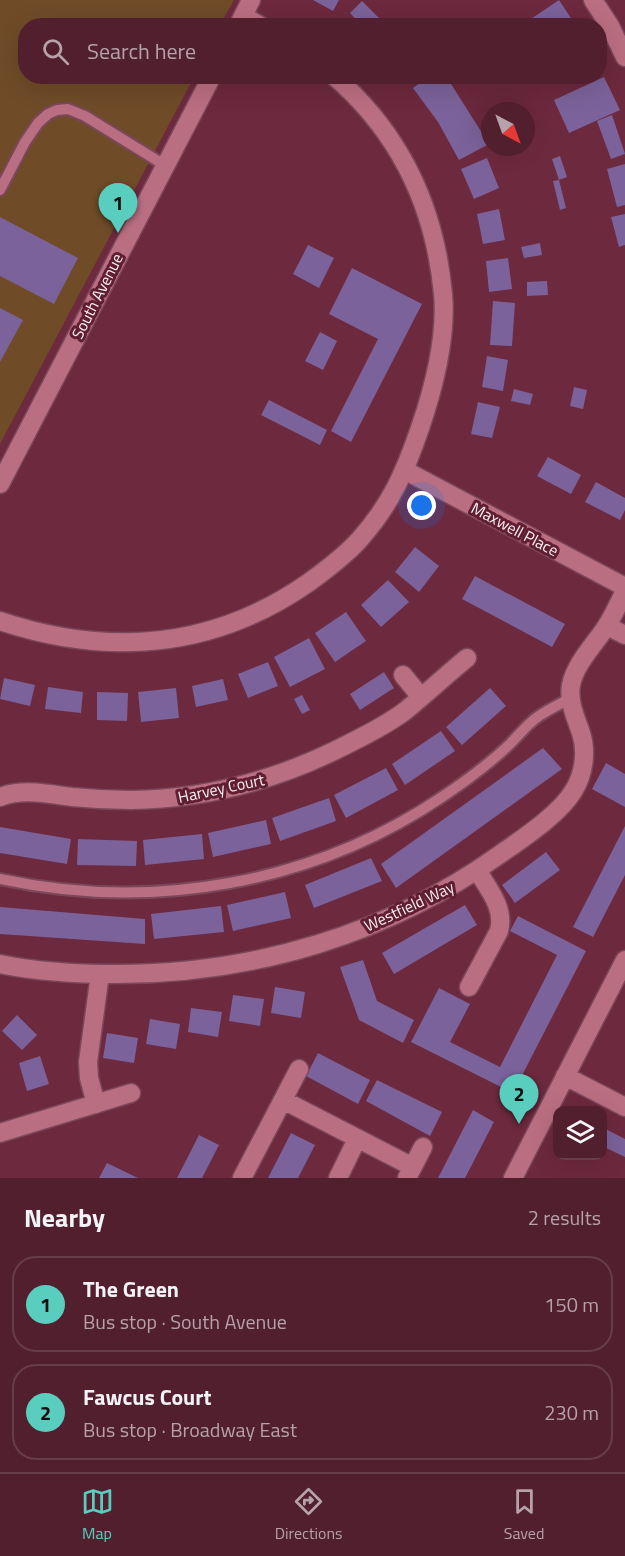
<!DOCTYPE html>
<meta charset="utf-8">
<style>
body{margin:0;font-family:"Titillium Web",sans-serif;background:#5c2c3a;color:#f1f3f6}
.controls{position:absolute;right:18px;bottom:18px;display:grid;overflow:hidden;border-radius:12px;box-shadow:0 6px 24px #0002}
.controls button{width:54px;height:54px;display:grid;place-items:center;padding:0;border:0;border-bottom:2px solid #683d4a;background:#521f2e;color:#f1f3f6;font:30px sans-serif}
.compass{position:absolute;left:481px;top:102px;width:54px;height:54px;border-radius:50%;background:#521f2e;box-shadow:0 6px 24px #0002;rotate:139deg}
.you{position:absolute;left:422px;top:506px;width:21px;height:21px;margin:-15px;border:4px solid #fff;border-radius:50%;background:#1a73e8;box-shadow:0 0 0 9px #1a73e833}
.badge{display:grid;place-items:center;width:39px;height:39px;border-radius:50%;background:#59cebf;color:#111;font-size:20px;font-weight:700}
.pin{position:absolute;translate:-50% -50px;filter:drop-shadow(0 2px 3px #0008)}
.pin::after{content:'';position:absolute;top:32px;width:21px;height:18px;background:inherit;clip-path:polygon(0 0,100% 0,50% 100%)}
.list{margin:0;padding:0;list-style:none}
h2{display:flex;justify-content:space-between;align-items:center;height:78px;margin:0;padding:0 24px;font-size:26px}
h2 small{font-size:20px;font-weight:400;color:#b5a2aa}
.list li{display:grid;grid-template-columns:39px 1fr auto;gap:18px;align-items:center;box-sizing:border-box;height:96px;margin:0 12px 12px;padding:0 12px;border:2px solid #683d4a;border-radius:24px}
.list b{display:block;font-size:22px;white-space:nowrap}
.list p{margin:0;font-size:20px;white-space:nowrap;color:#b5a2aa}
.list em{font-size:20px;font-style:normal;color:#b5a2aa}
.icon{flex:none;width:33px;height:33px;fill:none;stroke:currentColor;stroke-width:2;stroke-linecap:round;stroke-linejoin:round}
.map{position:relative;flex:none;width:625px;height:1178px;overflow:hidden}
.search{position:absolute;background:#521f2e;box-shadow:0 6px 24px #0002;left:18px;right:18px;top:18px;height:66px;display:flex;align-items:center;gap:15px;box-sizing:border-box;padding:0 21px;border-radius:24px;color:#b5a2aa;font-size:22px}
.sheet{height:294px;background:#521f2e}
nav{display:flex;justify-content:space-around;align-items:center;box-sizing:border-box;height:84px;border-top:2px solid #683d4a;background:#521f2e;font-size:16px;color:#b5a2aa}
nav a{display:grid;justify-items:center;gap:3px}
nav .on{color:#59cebf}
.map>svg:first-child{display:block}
</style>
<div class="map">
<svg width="625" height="1178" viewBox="0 0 625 1178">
<rect width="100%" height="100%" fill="#6d293e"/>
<path fill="#6f4b28" d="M0,0H234L220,25L26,26V76L194,77L0,444Z"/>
<path fill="#7b629a" d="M313,0H339L333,11Z
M559,0L576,26H531L528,21Z
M362,1L387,26H362L350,13Z
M429,76H446L489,144L459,160L438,122L413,88Z
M604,77L620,110L569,133L554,100Z
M612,115L625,154L611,159L597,121Z
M560,156L567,177L559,180L552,159Z
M487,158L499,188L474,199L461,169Z
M625,164V205L617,207L607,169Z
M559,180L566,208L560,210L553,181Z
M499,209L505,240L483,244L477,214Z
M625,214V245L619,247L611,217Z
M0,217L78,258L54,304L0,276Z
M540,243L542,255L524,258L521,247Z
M308,245L334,258L319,288L293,274Z
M508,258L512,289L489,292L486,261Z
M352,268L422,304L351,442L331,431L378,339L329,314Z
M547,281L548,295L527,296V282Z
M493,301L515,303L512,346L490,345Z
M0,308L23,320L0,362Z
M320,332L337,341L323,370L305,361Z
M487,356L508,360L503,391L482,387Z
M574,387L587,390L583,409L570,406Z
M514,389L533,394L530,405L511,401Z
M269,400L327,430L320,445L261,415Z
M478,402L500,407L492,438L471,434Z
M548,457L581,475L571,494L537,476Z
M596,482L625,498V510L620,520L585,502Z
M415,547L439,566L419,592L395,572Z
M475,576L565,624L552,647L462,599Z
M388,580L409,602L381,627L361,605Z
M346,612L366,641L335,662L315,633Z
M309,638L325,669L290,687L274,657Z
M268,662L278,686L248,698L238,674Z
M384,672L394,688L360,710L350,694Z
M4,678L35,685L30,706L0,699Z
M223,679L228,700L196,707L192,686Z
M48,687L83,692L81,713L45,709Z
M176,688L179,718L141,722L138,692Z
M490,688L506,706L462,745L446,727Z
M97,692L128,693L127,721L97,720Z
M302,695L310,710L302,714L294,699Z
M441,731L455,751L405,785L392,764Z
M543,748L562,769L396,888L381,864Z
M606,763L625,774V807L592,789Z
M386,768L398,790L346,818L334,795Z
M329,798L336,821L280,841L272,818Z
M266,820L271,844L213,857L208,833Z
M625,826V875L593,937L573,927Z
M0,827L71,839L67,864L0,853Z
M202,834L204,859L145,865L143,840Z
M78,839L137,841L136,866L77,865Z
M546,852L560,870L515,903L502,885Z
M371,858L382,881L314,908L305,885Z
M285,892L291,918L233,931L227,905Z
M465,905L477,925L394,974L382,953Z
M221,906L224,932L154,939L151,914Z
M0,907L145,919V944L0,934Z
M518,916L586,951L513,1093L411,1042L439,988L470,1004L450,1042L500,1067L557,955L510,931Z
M363,960L377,1001L414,1020L403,1043L359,1020L340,967Z
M275,987L305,992L301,1018L271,1013Z
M233,995L264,999L260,1026L229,1021Z
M191,1008L222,1012L218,1037L188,1032Z
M17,1015L37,1035L22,1050L2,1031Z
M150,1019L180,1024L176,1049L146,1044Z
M107,1033L138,1038L134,1063L103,1058Z
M318,1053L370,1080L358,1104L306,1076Z
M40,1056L49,1084L27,1091L19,1063Z
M377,1080L442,1112L430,1136L366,1101Z
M473,1110L494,1122L465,1178H438Z
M602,1127L625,1139V1157L602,1146Z
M291,1133L315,1145L298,1178H268Z
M199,1135L219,1145L202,1178H177Z
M107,1163L138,1178H99Z"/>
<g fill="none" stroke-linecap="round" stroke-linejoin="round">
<defs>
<path id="lane" d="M0,190L25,142L38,123L48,114L57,110L68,109L85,116L166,166
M0,879C152,912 313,884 442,797C466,781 489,764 510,744C519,735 528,723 539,716C549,709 560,704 571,698"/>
<path id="street" d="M593,0L610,26L625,57
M243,16L261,26
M238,26L251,0
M406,471L625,587
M0,484L212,76
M0,621C108,657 213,649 308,583C326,570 345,556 360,539C391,504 405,472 420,428C434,387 447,338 443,294C435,208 400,133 334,76
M607,626L625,635
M403,675L421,697
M0,797C23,788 48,794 72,797C92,799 111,800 131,800C209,799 281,779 350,743C368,734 388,724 405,711C426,694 446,675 467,658
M0,964C38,972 78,974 117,974C254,974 388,934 499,855C522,839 560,814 574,790C584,774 587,751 581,733C576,718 568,702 571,685C575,664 594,645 606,627C613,616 619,603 625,591
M469,987L499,931C505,908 489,890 477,870
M565,1076L625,1107
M283,1100L413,1167
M96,1104L89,1078L88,1062L100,974
M0,1133L131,1093
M242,1178L299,1069
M338,1178L357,1139
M407,1178L423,1147
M513,1178L625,960"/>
</defs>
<use href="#lane" stroke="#7b475b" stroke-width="14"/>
<use href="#street" stroke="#7b475b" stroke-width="21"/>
<use href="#lane" stroke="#ba6e81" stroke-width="10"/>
<use href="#street" stroke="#ba6e81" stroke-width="18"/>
</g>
<g text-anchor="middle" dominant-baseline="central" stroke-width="6" stroke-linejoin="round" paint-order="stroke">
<g font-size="16" fill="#faf1f3" stroke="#611e33">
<text transform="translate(97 296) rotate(-63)">South Avenue</text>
<text transform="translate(515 529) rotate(28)">Maxwell Place</text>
<text transform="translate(221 788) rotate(-12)">Harvey Court</text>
<text transform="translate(409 906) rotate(-25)">Westfield Way</text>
</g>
</g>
</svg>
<div class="controls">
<button><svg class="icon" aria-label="layers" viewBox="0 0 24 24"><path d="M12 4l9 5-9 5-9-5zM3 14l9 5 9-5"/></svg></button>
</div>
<svg class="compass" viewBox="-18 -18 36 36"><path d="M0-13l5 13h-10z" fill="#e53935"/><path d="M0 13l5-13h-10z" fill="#b5a2aa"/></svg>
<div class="you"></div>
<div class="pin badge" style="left:118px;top:233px">1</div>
<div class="pin badge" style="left:519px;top:1124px">2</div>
<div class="search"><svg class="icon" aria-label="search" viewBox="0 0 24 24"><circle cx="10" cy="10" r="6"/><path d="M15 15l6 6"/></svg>Search here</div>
</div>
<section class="sheet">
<h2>Nearby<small>2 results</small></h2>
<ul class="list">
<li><span class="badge">1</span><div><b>The Green</b><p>Bus stop · South Avenue</p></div><em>150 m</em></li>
<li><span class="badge">2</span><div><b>Fawcus Court</b><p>Bus stop · Broadway East</p></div><em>230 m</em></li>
</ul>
</section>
<nav>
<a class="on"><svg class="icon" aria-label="map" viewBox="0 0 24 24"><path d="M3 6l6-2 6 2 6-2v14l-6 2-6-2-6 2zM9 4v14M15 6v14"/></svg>Map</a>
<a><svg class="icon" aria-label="directions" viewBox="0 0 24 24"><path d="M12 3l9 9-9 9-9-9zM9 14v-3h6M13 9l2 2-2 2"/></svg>Directions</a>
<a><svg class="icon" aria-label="saved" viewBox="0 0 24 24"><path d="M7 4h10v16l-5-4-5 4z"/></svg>Saved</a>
</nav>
